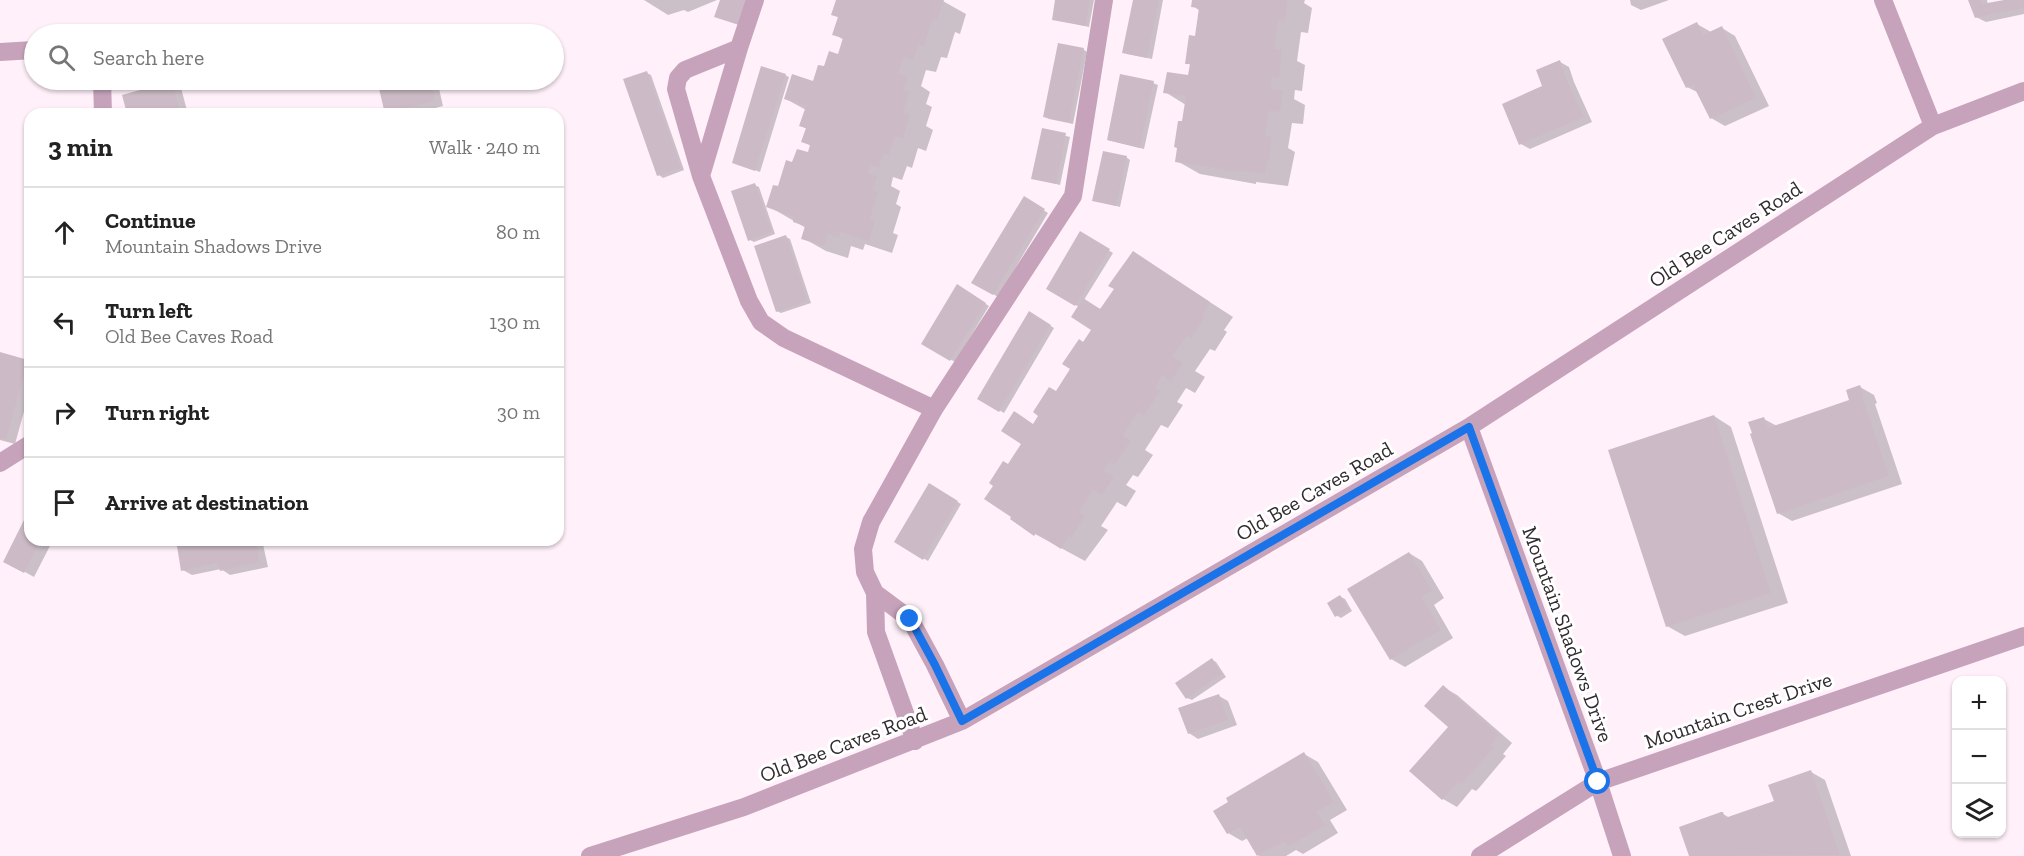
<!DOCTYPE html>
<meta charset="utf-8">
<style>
body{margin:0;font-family:"Zilla Slab",serif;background:#f2f2f2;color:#222}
.controls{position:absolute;right:18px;bottom:18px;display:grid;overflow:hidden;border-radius:12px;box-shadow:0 2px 4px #0004}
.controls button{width:54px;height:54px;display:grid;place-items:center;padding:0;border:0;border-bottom:2px solid #e0e0e0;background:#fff;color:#222;font:30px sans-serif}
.stop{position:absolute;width:18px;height:18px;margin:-14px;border:4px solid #1a73e8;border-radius:50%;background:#fff}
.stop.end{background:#1a73e8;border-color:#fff;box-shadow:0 2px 6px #0008}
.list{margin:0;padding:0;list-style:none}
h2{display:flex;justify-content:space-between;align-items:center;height:78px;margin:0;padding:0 24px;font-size:26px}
h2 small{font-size:20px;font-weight:400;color:#767676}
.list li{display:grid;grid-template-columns:39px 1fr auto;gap:18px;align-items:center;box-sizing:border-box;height:90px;padding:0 24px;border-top:2px solid #e0e0e0}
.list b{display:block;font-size:22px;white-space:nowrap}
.list p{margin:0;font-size:20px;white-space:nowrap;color:#767676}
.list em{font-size:20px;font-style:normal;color:#767676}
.icon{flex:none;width:33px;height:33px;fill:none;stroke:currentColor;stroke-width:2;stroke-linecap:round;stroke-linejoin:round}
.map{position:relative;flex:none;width:2024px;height:856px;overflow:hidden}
.search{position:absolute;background:#fff;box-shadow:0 2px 4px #0004;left:24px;top:24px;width:540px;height:66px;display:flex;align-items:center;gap:15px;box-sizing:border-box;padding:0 21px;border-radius:33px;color:#767676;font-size:22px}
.panel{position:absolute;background:#fff;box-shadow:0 2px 4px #0004;left:24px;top:108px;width:540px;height:438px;border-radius:18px}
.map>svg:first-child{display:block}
</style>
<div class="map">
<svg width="2024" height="856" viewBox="0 0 2024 856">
<rect width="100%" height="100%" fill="#fff0fa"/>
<path fill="#0003" d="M644,0H717L688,12L684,10L668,15Z
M837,0H941L966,14L960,34L955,32L947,58L941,57L936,72L926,70L921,86L930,92L926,104L932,107L926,126L933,130L926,151L918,148L912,168L907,166L902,180L893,177L891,186L900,191L896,204L901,207L893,233L898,235L892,253L865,244L863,250L851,246L848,258L826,251L803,238L806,228L768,206L793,164L809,154L811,146L803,141L807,129L801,126L806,110L786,99L814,83L825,68L839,56L844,40L834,34L839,18L833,14Z
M1057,0H1094L1089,27L1053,19Z
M1134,0H1163L1152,59L1128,54Z
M1194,0H1305L1304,3L1312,8L1308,33L1301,32L1297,61L1305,65L1302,91L1295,90L1294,99L1305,105L1303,124L1292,123L1288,148L1295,152L1288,186L1256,182V184L1200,174L1177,161L1186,105L1165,92L1189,77L1191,65L1186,63L1197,38L1200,11L1193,6Z
M1630,0H1669L1641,10L1631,5Z
M1970,0H1987L1988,5L2011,0H2024V14L1986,22L1976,17Z
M1697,24L1711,32L1722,28L1735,36L1769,106L1725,126L1711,118L1699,93L1687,87Z
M1083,49L1087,52L1073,124L1049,119L1045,117Z
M1560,62L1569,67L1574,82L1592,122L1530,149L1521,144L1544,86Z
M647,73L651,75L684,170L663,178L659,175Z
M785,75L789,77L760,172L738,164Z
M379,80H437L443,106L413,114H387Z
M449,80H468L469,81L454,84Z
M172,82L181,88L188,114H129Z
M1153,83L1158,85L1144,149L1108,140Z
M1043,130L1070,137L1060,185L1033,178Z
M1126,157L1130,160L1120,207L1094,200Z
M754,185L759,187L775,234L754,242L750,240Z
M1024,198L1048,213L998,297L973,282Z
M1081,233L1113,253L1084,300L1102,310L1116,289L1134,253L1233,317L1224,330L1227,332L1215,351L1210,349L1195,371L1205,377L1195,393L1186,388L1177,402L1183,405L1168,428L1161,425L1145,450L1153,455L1138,477L1133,475L1126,485L1136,491L1126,507L1117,502L1101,526L1108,530L1085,561L1035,534L1008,466L1072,369L1084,343L1093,329L1079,307L1048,288Z
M786,237L790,239L811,303L781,313L777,311Z
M957,286L989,306L955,362L923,343Z
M1030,313L1054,328L1004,413L979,398Z
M0,354L30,363V390L15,444L0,440Z
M1860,387L1874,395L1877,403L1875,404L1902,484L1792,521L1778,513L1764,419L1777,426L1851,401Z
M1714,416L1731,427L1788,603L1685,636L1667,626Z
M929,485L961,504L928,561L896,541Z
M30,522V540H53L34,577L14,566Z
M177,540H262L268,567L230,575L221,569L192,575L183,570Z
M1409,553L1422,561L1444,598L1434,605L1453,638L1405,667L1391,659Z
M1341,597L1345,599L1352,611L1341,618L1336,615Z
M1212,660L1216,662L1226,677L1192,700L1187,698Z
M1443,687L1457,695L1512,743L1503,754L1506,756L1479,788L1476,791L1472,789L1457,807L1443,799L1412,771L1450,727Z
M1219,696L1228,701L1237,725L1198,739L1189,733Z
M1304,754L1318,762L1347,810L1330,820L1338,833L1303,854L1296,850L1286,856H1259L1248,838L1242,841L1228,833L1215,811Z
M1811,772L1825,780L1851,856H1690L1681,828L1723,814L1730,818L1776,802Z"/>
<path fill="#ccbbc6" d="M720,0H747L739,25L714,17Z
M836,0H944L937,21L932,20L924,46L918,45L913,60L903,57L898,74L908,77L903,90L909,92L903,113L910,115L903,139L895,136L889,155L883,154L879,168L870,165L868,173L877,176L873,190L878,192L870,219L875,221L869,241L841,232L839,238L828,234L824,246L801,239L805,226L793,222L794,217L766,207L773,185L778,186L786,160L792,162L797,149L808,152L810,145L801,142L806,128L799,126L806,106L784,99L792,74L813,81L818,65L824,66L829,51L838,54L843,38L832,35L838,17L831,15Z
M1055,0H1090L1085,26L1052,20Z
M1133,0H1159L1147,58L1122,53Z
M1192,0H1288L1285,21L1278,20L1274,49L1282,50L1279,78L1272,77L1271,89L1283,90L1280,112L1269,111L1265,136L1272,137L1269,161H1267L1265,174L1233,170V171L1175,162L1177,148L1174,147L1178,121H1182L1186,96L1163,93L1167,72L1188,75L1190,64H1185L1189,35L1195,36L1199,8L1191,7Z
M1968,0H1980L1982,4L2004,0H2024V8L1975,18Z
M1697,22L1703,35L1722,26L1756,98L1710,119L1693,85L1686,88L1662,39Z
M1058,43L1084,48L1069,122L1043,117Z
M1560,60L1565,76L1584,117L1519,145L1502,104L1542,86L1536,70Z
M761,66L786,74L755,171L732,163Z
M647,71L681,168L657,176L623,79Z
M1120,74L1154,81L1140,148L1107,140Z
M377,80H430L435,101L404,109L406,114H385Z
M172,81L181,114H127L122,95Z
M1042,128L1066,133L1056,184L1031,179Z
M1103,151L1127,156L1116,206L1092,201Z
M755,183L772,232L748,241L731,191Z
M1024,196L1045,209L993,295L971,283Z
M1080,231L1110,249L1075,306L1046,289Z
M786,235L808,301L776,312L754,246Z
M1133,251L1210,302L1202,315L1205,317L1191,339L1187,336L1173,356L1183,363L1171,381L1162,375L1155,388L1160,391L1144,416L1138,412L1123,435L1131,441L1114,465L1110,462L1104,470L1114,477L1102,495L1093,490L1079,512L1085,516L1071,538L1069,536L1061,549L1036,533L1034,536L1010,519L1011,517L984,499L993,486L989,483L1003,461L1008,464L1021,444L1001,431L1014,411L1033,424L1038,416L1033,412L1049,387L1056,391L1070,369L1062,364L1079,339L1083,342L1091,330L1071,317L1083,298L1100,309L1114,289L1108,286Z
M957,284L986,303L950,361L921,344Z
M1029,311L1051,325L999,412L977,399Z
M0,352L28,360L6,440L0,438Z
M1860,385L1864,395L1862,396L1889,476L1777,514L1750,434L1752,433L1748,422L1764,417L1768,428L1849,400L1846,390Z
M1714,415L1771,593L1666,627L1608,450Z
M929,483L958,501L923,560L894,542Z
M25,518L30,520V540H41L24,573L3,562Z
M176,540H255L260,562L220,571L218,563L181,571Z
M1409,552L1432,590L1421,597L1441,630L1390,660L1347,589Z
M1340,595L1349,609L1335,617L1327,603Z
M1212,658L1222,674L1186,699L1175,683Z
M1443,685L1499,735L1491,745L1494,748L1465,780L1462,785L1458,782L1442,800L1409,771L1448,727L1424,706Z
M1219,694L1228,720L1188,734L1178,708Z
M1304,752L1334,802L1317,812L1325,825L1288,847L1285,841L1257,856L1240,827L1227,834L1213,811L1228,802L1226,798Z
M1811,770L1840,855L1689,856L1679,827L1721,812H1723L1725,818L1774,801L1768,785Z"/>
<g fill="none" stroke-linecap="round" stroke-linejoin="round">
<path stroke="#c6a3bb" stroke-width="18" d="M1883,0L1933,126
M739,48L755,0
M0,52L34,50
M102,80L103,114
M701,176L739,48L685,70L678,78L676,89L701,176L749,301L761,322L784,338L934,409
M1469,427L1598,782L1622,856
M0,463L30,444
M875,593L910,619L935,665L962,721
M915,741L876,632L875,593L865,572L863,549L871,522L934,409L1073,196L1104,0
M590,856L744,807L962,721L1469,427L1933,126L2024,91
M1480,856L1598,782L2024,636"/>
</g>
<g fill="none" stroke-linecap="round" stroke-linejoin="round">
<path stroke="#1a73e8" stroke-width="8" d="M910,619L935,665L962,721L1469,427L1598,782"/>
</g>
<g text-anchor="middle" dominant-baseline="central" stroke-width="6" stroke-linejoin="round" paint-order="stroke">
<g font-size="21" fill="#312b2f" stroke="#fff">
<text transform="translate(1725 234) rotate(-33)">Old Bee Caves Road</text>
<text transform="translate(1314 491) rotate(-30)">Old Bee Caves Road</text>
<text transform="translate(1568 634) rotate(70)">Mountain Shadows Drive</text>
<text transform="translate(1738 710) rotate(-19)">Mountain Crest Drive</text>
<text transform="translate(843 744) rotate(-21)">Old Bee Caves Road</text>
</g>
</g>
</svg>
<div class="controls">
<button>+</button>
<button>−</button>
<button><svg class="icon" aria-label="layers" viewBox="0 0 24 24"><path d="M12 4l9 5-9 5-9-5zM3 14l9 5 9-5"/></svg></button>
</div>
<div class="stop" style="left:1598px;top:782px"></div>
<div class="stop end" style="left:910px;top:619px"></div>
<div class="search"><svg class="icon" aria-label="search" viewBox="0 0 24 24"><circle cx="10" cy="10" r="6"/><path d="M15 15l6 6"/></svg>Search here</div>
<section class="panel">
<h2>3 min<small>Walk · 240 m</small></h2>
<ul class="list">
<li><svg class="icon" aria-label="ahead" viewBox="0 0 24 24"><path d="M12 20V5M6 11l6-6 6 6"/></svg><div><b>Continue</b><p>Mountain Shadows Drive</p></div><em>80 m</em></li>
<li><svg class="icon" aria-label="left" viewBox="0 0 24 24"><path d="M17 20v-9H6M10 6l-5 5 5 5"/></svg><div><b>Turn left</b><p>Old Bee Caves Road</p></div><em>130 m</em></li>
<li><svg class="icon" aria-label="right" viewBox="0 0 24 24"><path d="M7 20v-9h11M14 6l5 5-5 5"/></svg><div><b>Turn right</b></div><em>30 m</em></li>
<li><svg class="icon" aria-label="arrive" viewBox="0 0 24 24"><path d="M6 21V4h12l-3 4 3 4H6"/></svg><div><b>Arrive at destination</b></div></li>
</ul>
</section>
</div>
